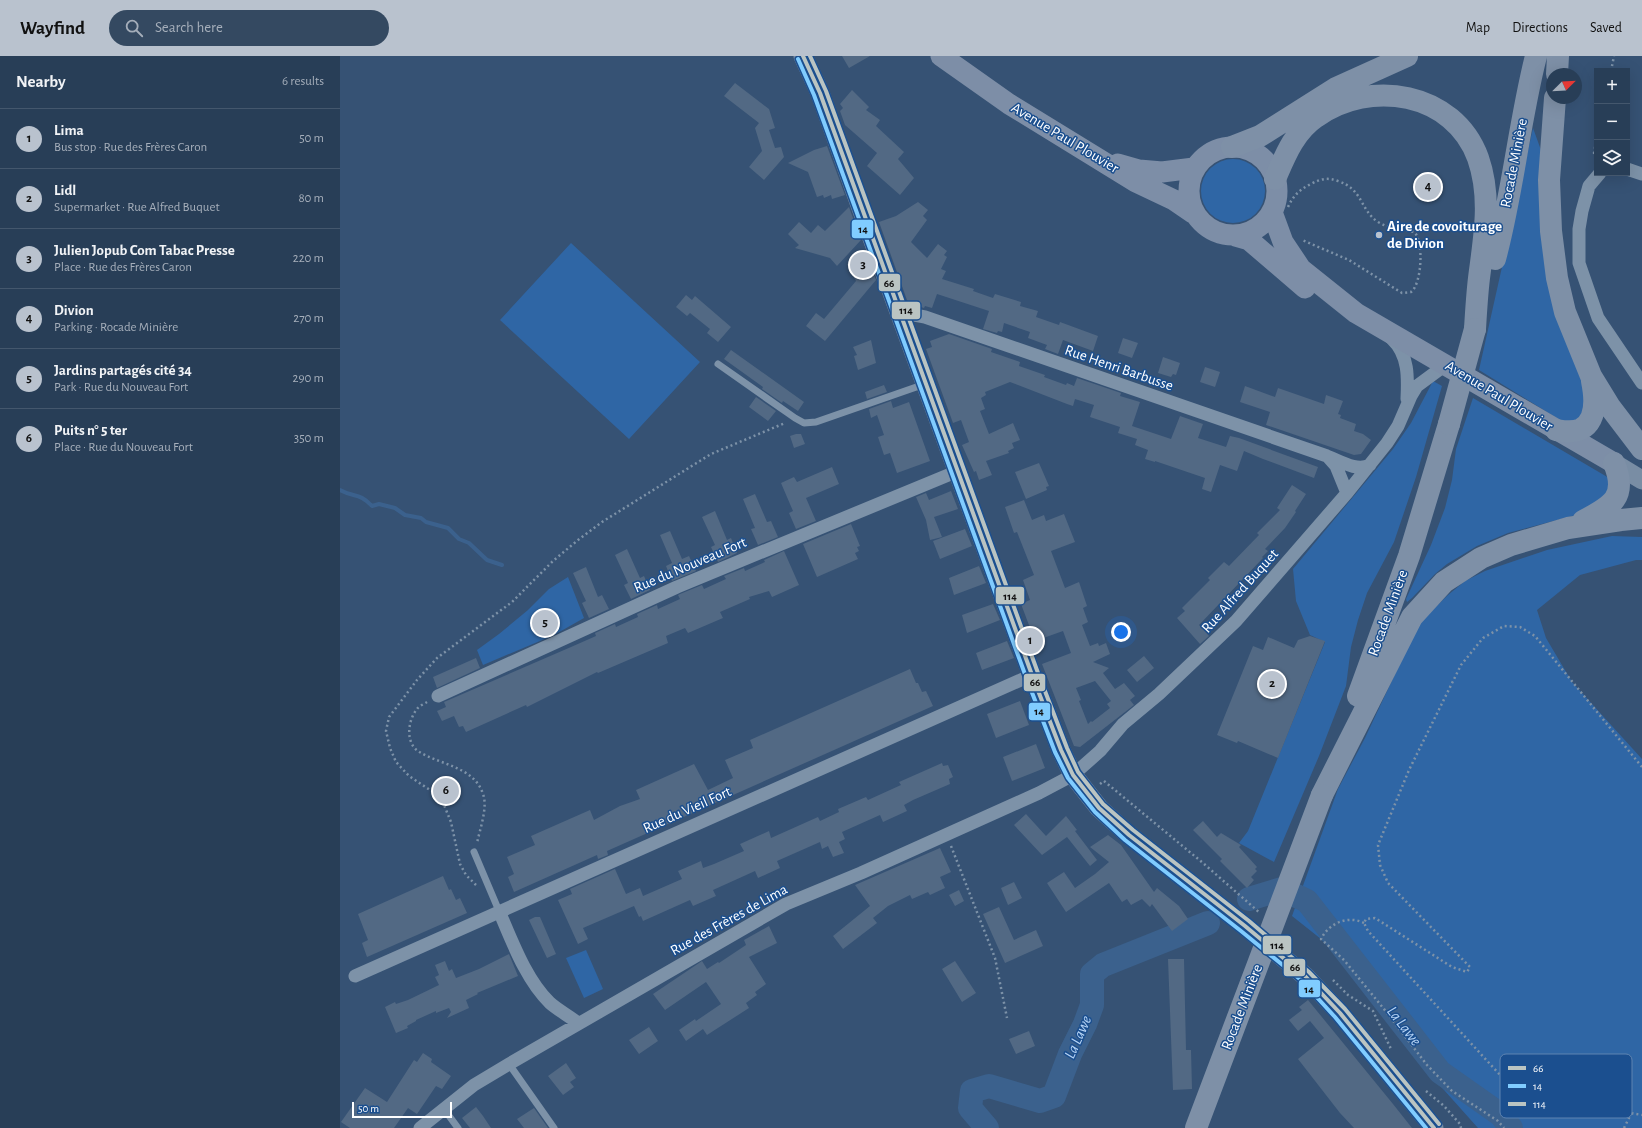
<!DOCTYPE html>
<meta charset="utf-8">
<style>
body{margin:0;font-family:"Alegreya Sans",sans-serif;background:#344961;color:#f1f3f6}
.controls{position:absolute;right:12px;top:12px;display:grid;overflow:hidden;border-radius:0px;box-shadow:0 4px 16px #0002}
.controls button{width:36px;height:36px;display:grid;place-items:center;padding:0;border:0;border-bottom:1px solid #44576d;background:#283e57;color:#f1f3f6;font:20px sans-serif}
.compass{position:absolute;left:1206px;top:12px;width:36px;height:36px;border-radius:50%;background:#283e57;box-shadow:0 4px 16px #0002;rotate:66deg}
.scale{position:absolute;left:12px;bottom:10px;width:100px;box-sizing:border-box;padding-left:4px;border:2px solid #fff;border-top:0;font-size:11px;line-height:14px;white-space:nowrap;color:#fff;-webkit-text-stroke:3px #1b4f8f;paint-order:stroke}
.you{position:absolute;left:781px;top:576px;width:14px;height:14px;margin:-10px;border:3px solid #fff;border-radius:50%;background:#1a73e8;box-shadow:0 0 0 6px #1a73e833}
.badge{display:grid;place-items:center;width:26px;height:26px;border-radius:50%;background:#b9c2ce;color:#111;font-size:13px;font-weight:700}
.pin{position:absolute;translate:-50% -50%;border:2px solid #fff;box-shadow:0 1px 4px #0006}
.list{margin:0;padding:0;list-style:none}
h2{display:flex;justify-content:space-between;align-items:center;height:52px;margin:0;padding:0 16px;font-size:17px}
h2 small{font-size:13px;font-weight:400;color:#a5aeba}
.list li{display:grid;grid-template-columns:26px 1fr auto;gap:12px;align-items:center;box-sizing:border-box;height:60px;padding:0 16px;border-top:1px solid #44576d}
.list b{display:block;font-size:15px;white-space:nowrap}
.list p{margin:0;font-size:13px;white-space:nowrap;color:#a5aeba}
.list em{font-size:13px;font-style:normal;color:#a5aeba}
.icon{flex:none;width:22px;height:22px;fill:none;stroke:currentColor;stroke-width:2;stroke-linecap:round;stroke-linejoin:round}
.map{position:relative;flex:none;width:1302px;height:1072px;overflow:hidden}
header{display:flex;align-items:center;gap:24px;box-sizing:border-box;height:56px;padding:0 20px;background:#b9c2ce;color:#111}
header strong{font-size:19px}
nav{display:flex;gap:22px;margin-inline-start:auto;font-size:14px}
.search{width:280px;height:36px;background:#344961;display:flex;align-items:center;gap:10px;box-sizing:border-box;padding:0 14px;border-radius:22px;color:#a5aeba;font-size:15px}
main{display:flex}
aside{flex:1;background:#283e57}
.map>svg:first-child{display:block}
</style>
<header>
<strong>Wayfind</strong>
<div class="search"><svg class="icon" aria-label="search" viewBox="0 0 24 24"><circle cx="10" cy="10" r="6"/><path d="M15 15l6 6"/></svg>Search here</div>
<nav><a>Map</a><a>Directions</a><a>Saved</a></nav>
</header>
<main>
<aside>
<h2>Nearby<small>6 results</small></h2>
<ul class="list">
<li><span class="badge">1</span><div><b>Lima</b><p>Bus stop · Rue des Frères Caron</p></div><em>50 m</em></li>
<li><span class="badge">2</span><div><b>Lidl</b><p>Supermarket · Rue Alfred Buquet</p></div><em>80 m</em></li>
<li><span class="badge">3</span><div><b>Julien Jopub Com Tabac Presse</b><p>Place · Rue des Frères Caron</p></div><em>220 m</em></li>
<li><span class="badge">4</span><div><b>Divion</b><p>Parking · Rocade Minière</p></div><em>270 m</em></li>
<li><span class="badge">5</span><div><b>Jardins partagés cité 34</b><p>Park · Rue du Nouveau Fort</p></div><em>290 m</em></li>
<li><span class="badge">6</span><div><b>Puits n° 5 ter</b><p>Place · Rue du Nouveau Fort</p></div><em>350 m</em></li>
</ul>
</aside>
<div class="map">
<svg width="1302" height="1072" viewBox="0 0 1302 1072">
<rect width="100%" height="100%" fill="#365274"/>
<path fill="#2f66a5" d="M1193,72L1206,108L1248,335L1246,359L1228,369L1139,314Z
M861 135a32 32 0 1 1 64 0a32 32 0 1 1-64 0Z
M231,187L360,306L289,383L160,264Z
M1093,325L1102,330L1076,421L1054,486L1027,537L1018,564L1011,591L1006,630L979,700L934,806L899,787L908,775L985,586L970,579L956,545L953,513L1053,393L1071,367Z
M1133,342L1269,422L1273,433L1240,458L1168,477L1137,490L1107,508L1095,518L1072,542L1067,546L1066,543L1091,489L1105,452L1112,424L1116,393Z
M1272,480L1302,481V504H1296L1240,519L1197,554L1206,582L1232,626L1302,703V1072H1138L1079,1006L1019,924L981,883L952,860L998,733L1025,682L1079,567L1108,539L1125,525L1145,515L1207,494Z
M228,521L244,562L214,579L143,609L137,594L159,578L188,554L209,533Z
M246,894L263,933L244,942L226,902Z"/>
<g fill="none" stroke-linecap="round" stroke-linejoin="round">
<path stroke="#3b618d" stroke-width="4" d="M0,434C14,442 19,436 32,450L39,448L55,452L65,459L81,462L86,466L108,472L119,483L129,487L147,504L162,509"/>
<path stroke="#3b618d" stroke-width="24" d="M909,843L942,833L967,845L1100,1016L1161,1059L1171,1072
M647,1072L630,1052L632,1035L649,1030L700,1045L714,1040L730,998L745,968L752,949V918L763,909L868,867"/>
</g>
<path fill="#526984" fill-rule="evenodd" d="M502,0H530L509,12Z
M395,27L429,53L435,72L429,74L435,92L441,91L444,101L424,124L409,111L422,95L415,72L419,67L384,40Z
M512,34L529,51L526,54L540,64L536,70L564,96L558,103L574,122L560,139L527,110L537,97L505,69L500,55L503,52L500,48Z
M487,90L505,139L492,143L491,139L484,142L483,139L477,141L468,116L448,107L474,94Z
M578,146L588,154L583,160L587,164L571,186L587,202L598,188L607,195L604,199L607,201L601,213L606,215L602,223L634,233L633,235L653,242L655,238L681,246L680,250L698,255L696,261L719,269L720,266L758,280L753,295L723,284L718,298L705,293L707,289L688,282L690,276L664,267L662,276L658,275L657,277L643,273L649,255L597,238L592,252L585,250L584,252L571,248L567,244L539,166L556,160Z
M509,151L521,184L497,210L490,202L455,192L459,189L448,178L459,166L471,177L478,169L485,175Z
M527,201L536,224L485,285L466,270L476,257L484,263L516,225L507,208Z
M346,239L352,244L355,240L391,271L378,286L367,277L370,273L350,257L347,260L336,251Z
M609,278L652,293L651,296L680,306L679,310L705,319L704,321L726,329L727,327L734,330L737,322L781,337L780,340L800,346L792,370L831,383L840,360L863,368L858,382L886,391L890,380L899,382L978,411L974,422L923,403L904,395L897,415L880,409L871,436L862,433L865,422L815,405V406L805,403L808,394L795,389L797,383L778,377L780,371L750,361L754,349L735,343L733,350L727,348L670,326L645,336L646,339L641,342L645,353L640,355L649,378L673,367L680,384L672,387L674,392L668,395L669,397L646,405L652,419L639,424L636,415L634,416L622,389L629,386L621,364L613,367L586,293L592,291L590,285Z
M783,282L798,287L792,302L778,297Z
M531,284L536,307L518,314L514,300L517,299L513,291Z
M391,294L464,346L458,355L443,345L442,347L422,333L423,331L384,303Z
M823,301L840,307L836,319L833,318L831,321L818,317Z
M865,311L880,316L875,331L860,326Z
M544,329L547,336L527,343L525,336Z
M905,330L935,341L938,332L984,348L986,339L1003,345L998,358L1001,359L1000,362L1016,368L1014,375L1023,378L1031,384L1021,398L1014,399L926,369L930,356L900,346Z
M416,341L436,355L428,365L409,351Z
M551,345L553,352L569,346L590,405L557,417L550,397L544,399L538,381L544,379L537,359L531,362L529,353Z
M456,378H461L465,388L454,392L450,380Z
M699,407L709,430L706,431L707,434L686,443L675,416Z
M492,411L499,428L466,442L476,465L456,473L449,457L453,455L441,427L454,421L457,426Z
M952,429L966,438L955,455L956,456L945,472L925,493L928,495L922,501L923,502L859,569L869,580L860,588L837,562L845,555L842,552L870,524L868,522L884,506L889,510L919,479L917,477L940,454L937,452Z
M611,435L618,453L594,461L602,481L590,484L586,464L576,441L586,437L589,444Z
M415,438L427,466L431,465L438,481L418,489L411,473L415,472L403,443Z
M684,444L692,464L704,459L706,465L724,458L735,486L711,495L725,532L739,526L747,550L743,552L748,566L742,569L750,590L758,587L759,590L766,587L770,598L753,606L769,612L763,617L775,633L784,627L795,640L790,644L794,649L740,691L734,690L702,608L731,597L723,575L695,585L681,548L690,544L683,524L694,519L677,476L674,477L665,451ZM755,625L771,645L767,648L770,652L752,666L751,665L748,668L739,645L741,644L736,632Z
M375,455L387,484L391,482L397,497L378,506L371,491L375,489L362,461Z
M511,468L520,490L517,491L519,495L515,497L518,503L477,521L463,488Z
M625,473L632,490L600,503L593,485Z
M330,475L342,503L349,500L356,515L332,525L326,510L332,507L320,479Z
M287,493L300,522L304,520L310,534L291,543L284,529L288,527L275,499Z
M444,495L459,529L432,541L429,535L409,541L410,543L380,556L383,562L348,577L345,572L326,580L328,587L258,617L257,616L187,651L186,649L126,676L123,670L119,671L114,660L102,665L97,655L106,651L104,646L231,591L256,580L255,577L275,568L276,571L298,561L297,558L317,549L318,553L340,543L338,539L340,538L362,529L364,533L386,523L384,520L404,512L405,515L425,506L424,504Z
M639,510L646,527L614,539L609,522Z
M246,511L258,541L262,539L269,553L249,562L242,547L246,545L233,517Z
M653,548L660,564L627,577L622,559Z
M970,580L985,585L938,702L898,685L897,687L877,679L913,590L923,594L928,581L954,592L958,584Z
M667,585L674,602L642,614L636,597Z
M804,600L814,612L797,626L787,614Z
M136,602L140,612L97,632L93,621Z
M570,613L576,627H578L582,636L586,635L593,650L267,795L268,799L258,803L257,799L174,836L168,821L174,818L167,801L195,789L191,780L250,754L254,764L280,750L300,743L296,734L354,708L368,734L393,722L385,704L413,692L410,684Z
M680,645L689,669L656,682L647,658Z
M696,688L705,712L672,725L663,701Z
M602,707L603,710L608,709L613,721L609,723L610,728L573,744L564,749L567,755L543,766L540,759L502,776L505,783L499,786L504,797L493,801L488,790L482,793L480,786L437,805L440,812L418,822L415,815L373,834L376,840L353,850L350,844L303,865L301,860L299,861L294,850L243,872L248,883L238,888L218,844L232,838L230,833L275,813L286,838L300,832L303,840L342,823L338,815L352,809L361,805L363,812L374,808L404,795L400,788L429,775L431,782L478,761L480,765L499,756L498,753L526,741L528,744L561,729L559,726Z
M686,758L706,780L726,760L737,774L735,775L757,804L750,810L727,781L702,799L674,769Z
M863,765L877,781L881,777L901,789L899,791L917,811L915,813L917,815L911,821L914,824L907,832L880,805L882,803L853,774Z
M768,779L781,789L814,836L817,832L839,850L848,863L832,875L812,848L810,851L802,843L791,849L787,843L782,846L769,827L726,856L707,827L724,816L735,832L755,818L769,806L750,791Z
M600,792L611,816L600,821L605,832L590,839L588,836L572,843L570,839L548,850L533,862L537,867L503,893L493,880L530,850L515,829Z
M103,820L109,834L111,833L116,844L120,842L127,857L27,901L22,887L28,884L18,858Z
M674,826L682,842L668,849L661,832Z
M619,834L624,845L615,850L609,839Z
M659,851L674,884L696,874L703,890L665,907L643,858Z
M195,861H200L216,898L207,902L189,864Z
M429,870L437,887L409,901L426,928L415,936L417,939L406,947L409,952L367,979L363,973L346,985L339,974L355,963L356,965L381,948L366,926L325,954L313,938L362,905L367,913L378,906L379,907L406,889L404,884Z
M169,898L178,920L137,937L138,938L126,944L129,952L107,962L111,956L109,952L96,957V955L76,964V965L67,970L68,972L56,977L45,951L55,946L56,948L68,944L99,929L95,921L99,919L95,909L105,905L109,915L112,913L116,922L139,913Z
M828,903H844L846,994H851L852,1033L833,1034Z
M615,905L636,937L622,946L602,913Z
M968,944L1053,1048L1072,1072H1014L1000,1057L958,1003L984,982L970,965L958,975L949,964L962,954L959,951Z
M309,971L318,985L299,998L289,984Z
M689,975L695,990L676,998L669,983Z
M83,997L92,1003L91,1006L111,1020L102,1033L96,1030L77,1058L68,1052L54,1072H10L1,1066L25,1032L47,1046L74,1004L77,1006Z
M226,1007L236,1022L230,1026L234,1031L223,1039L208,1020Z
M136,1051L143,1060L151,1072H130L122,1062Z
M194,1052L208,1072H184L177,1063Z"/>
<g fill="none" stroke-linecap="round" stroke-linejoin="round">
<path stroke="#7d92a8" stroke-width="2.5" stroke-dasharray="2 3" stroke-linecap="butt" d="M1271,15L1274,0
M1257,81L1254,97L1257,104
M948,151C953,140 960,133 971,128C980,123 988,121 998,125C1023,133 1020,154 1038,166C1050,173 1061,173 1074,176C1084,184 1082,228 1071,236L1062,237L1009,204L962,184
M87,646C84,648 79,650 77,653C68,664 65,686 78,695C99,709 134,710 143,738C148,751 140,773 137,787
M1302,711L1195,580L1180,571L1164,570L1143,582L1121,609L1069,714L1038,789L1040,809L1048,827L1130,911L1127,916L1112,911L1035,862L1026,863L1024,867L1028,875L1161,1020L1200,1052L1222,1061L1255,1051L1302,1059
M760,728L764,725L863,807L920,857
M611,790L655,902L667,962
M136,829L126,819L120,808L111,766L104,749L93,736L69,720L56,706L50,692L46,675L49,661L77,624L97,602L172,546L213,505L238,484L262,466L371,398L445,367
M1024,867C1008,859 989,867 981,883L1004,904L1044,953L1087,1009L1112,1035L1158,1065L1164,1072
M993,924L1008,939L1033,955L1051,993
M1086,1035L1104,1050L1120,1068L1121,1072
M1284,1072L1291,1058"/>
<path stroke="#7d92a8" stroke-width="7" d="M378,308L455,362L464,367L476,366L585,328
M134,796L159,855
M169,1008L214,1072
M104,1053L118,1072"/>
<path stroke="#7d92a8" stroke-width="13" d="M1287,113L1302,118
M1260,117L1249,130L1242,155L1239,173V207L1258,262L1302,327
M561,261L569,258L585,261L987,400C1000,405 1017,416 1030,409
M1052,283C1069,299 1068,322 1067,343
M988,401L996,410L1007,437
M98,640L337,531L618,415
M159,855C172,885 186,924 210,947C218,954 229,960 238,967
M15,920L692,619
M80,1072L134,1029L169,1008L446,848L521,817L699,737L733,719L760,695L783,668L819,638L896,565L1007,437L1047,387L1058,370L1071,340L1077,330L1100,313L1109,310"/>
<path stroke="#798da4" stroke-width="19" d="M463,0L480,37L525,163L692,619L721,694L733,719L759,752L789,779L905,870L965,920L1000,957L1094,1072
M1274,407L1302,424"/>
<path stroke="#7d8ea7" stroke-width="21" d="M601,0L669,48L796,126L834,144L853,157
M849 135a44 44 0 1 1 88 0a44 44 0 1 1-88 0Z
M778,108L799,114L822,116L854,112
M932,156L943,186L961,213L1016,257L1274,407
M895,180L909,184L965,232"/>
<path stroke="#7e90a7" stroke-width="22" d="M1217,18L1218,0
M1215,42L1209,124L1211,175L1217,222L1225,256L1251,320L1270,351L1302,393
M892,91L920,80L996,32L1067,0
M935,123C945,100 954,76 976,61C1030,22 1114,36 1138,102C1152,142 1144,182 1139,222C1137,239 1136,256 1135,273
M1155,203C1173,136 1179,67 1196,0
M1216,374C1223,375 1233,377 1241,373C1258,364 1255,340 1252,325
M1243,465C1272,450 1288,441 1274,407
M1018,640L1069,500L1109,368
M982,739L1072,561L1104,526L1141,502L1171,489L1228,472L1281,464L1302,462"/>
<path stroke="#7e90a7" stroke-width="22" d="M1109,368L1135,273
M856,1072L982,739"/>
<defs>
<path id="bus-1" d="M463,0L480,37L692,619L721,694L733,719L759,752L789,779L905,870L965,920L1000,957L1094,1072"/>
<path id="bus-2" d="M458,3L474,39L686,621L715,696L728,722L755,756L785,784L901,875L961,924L995,961L1086,1072"/>
<path id="bus-3" d="M470,0L486,35L698,617L727,692L738,716L763,748L793,774L909,865L969,916L1005,953L1099,1068"/>
</defs>
<use href="#bus-1" stroke="#1b4f8f" stroke-width="7"/>
<use href="#bus-2" stroke="#1b4f8f" stroke-width="7"/>
<use href="#bus-3" stroke="#1b4f8f" stroke-width="7"/>
<use href="#bus-1" stroke="#bac4c2" stroke-width="4"/>
<use href="#bus-2" stroke="#80ccff" stroke-width="4"/>
<use href="#bus-3" stroke="#bac4c2" stroke-width="4"/>
</g>
<circle fill="#b9c2ce" stroke="#1b4f8f" stroke-width="1.5" cx="1039" cy="179" r="4"/>
<g text-anchor="middle" dominant-baseline="central" stroke-width="3" stroke-linejoin="round" paint-order="stroke">
<g font-size="15" fill="#fff" stroke="#1b4f8f">
<text transform="translate(725 82) rotate(31)">Avenue Paul Plouvier</text>
<text transform="translate(1174 107) rotate(-79)">Rocade Minière</text>
<text transform="translate(779 312) rotate(19)">Rue Henri Barbusse</text>
<text transform="translate(1159 340) rotate(31)">Avenue Paul Plouvier</text>
<text transform="translate(350 509) rotate(-23)">Rue du Nouveau Fort</text>
<text transform="translate(900 535) rotate(-48)">Rue Alfred Buquet</text>
<text transform="translate(1048 557) rotate(-70)">Rocade Minière</text>
<text transform="translate(347 754) rotate(-24)">Rue du Vieil Fort</text>
<text transform="translate(389 864) rotate(-29)">Rue des Frères de Lima</text>
<text transform="translate(902 951) rotate(-69)">Rocade Minière</text>
</g>
<g font-size="15" font-weight="bold" fill="#fff" stroke="#1b4f8f" text-anchor="start">
<text x="1047" y="170">Aire de covoiturage<tspan x="1047" dy="17">de Divion</tspan></text>
</g>
<g font-size="16" font-style="italic" fill="#b5d3f5" stroke="#1b4f8f">
<text transform="translate(1064 970) rotate(52)">La Lawe</text>
<text transform="translate(738 981) rotate(-66)">La Lawe</text>
</g>
</g>
<rect x="1160" y="998" width="132" height="64" rx="6" fill="#1b4f8f" stroke="#5f84b1" stroke-width="1"/>
<rect x="1168" y="1010" width="18" height="4" fill="#bac4c2"/>
<rect x="1168" y="1028" width="18" height="4" fill="#80ccff"/>
<rect x="1168" y="1046" width="18" height="4" fill="#bac4c2"/>
<g font-size="11" fill="#fff">
<text x="1193" y="1016">66</text>
<text x="1193" y="1034">14</text>
<text x="1193" y="1052">114</text>
</g>
<g stroke="#1b4f8f" stroke-width="1.5">
<rect x="511" y="163" width="23" height="20" rx="4" fill="#80ccff"/>
<rect x="538" y="217" width="23" height="19" rx="4" fill="#bac4c2"/>
<rect x="551" y="245" width="30" height="19" rx="4" fill="#bac4c2"/>
<rect x="655" y="530" width="30" height="19" rx="4" fill="#bac4c2"/>
<rect x="683" y="617" width="23" height="19" rx="4" fill="#bac4c2"/>
<rect x="688" y="646" width="23" height="19" rx="4" fill="#80ccff"/>
<rect x="922" y="879" width="30" height="20" rx="4" fill="#bac4c2"/>
<rect x="943" y="902" width="23" height="19" rx="4" fill="#bac4c2"/>
<rect x="958" y="923" width="23" height="19" rx="4" fill="#80ccff"/>
</g>
<g font-size="11" text-anchor="middle" font-weight="bold" fill="#111">
<text x="523" y="177">14</text>
<text x="549" y="231">66</text>
<text x="566" y="258">114</text>
<text x="670" y="544">114</text>
<text x="695" y="630">66</text>
<text x="699" y="659">14</text>
<text x="937" y="893">114</text>
<text x="955" y="915">66</text>
<text x="969" y="937">14</text>
</g>
</svg>
<div class="controls">
<button>+</button>
<button>−</button>
<button><svg class="icon" aria-label="layers" viewBox="0 0 24 24"><path d="M12 4l9 5-9 5-9-5zM3 14l9 5 9-5"/></svg></button>
</div>
<svg class="compass" viewBox="-18 -18 36 36"><path d="M0-13l5 13h-10z" fill="#e53935"/><path d="M0 13l5-13h-10z" fill="#a5aeba"/></svg>
<div class="scale">50 m</div>
<div class="you"></div>
<div class="pin badge" style="left:690px;top:585px">1</div>
<div class="pin badge" style="left:932px;top:628px">2</div>
<div class="pin badge" style="left:523px;top:209px">3</div>
<div class="pin badge" style="left:1088px;top:131px">4</div>
<div class="pin badge" style="left:205px;top:567px">5</div>
<div class="pin badge" style="left:106px;top:735px">6</div>
</div>
</main>
